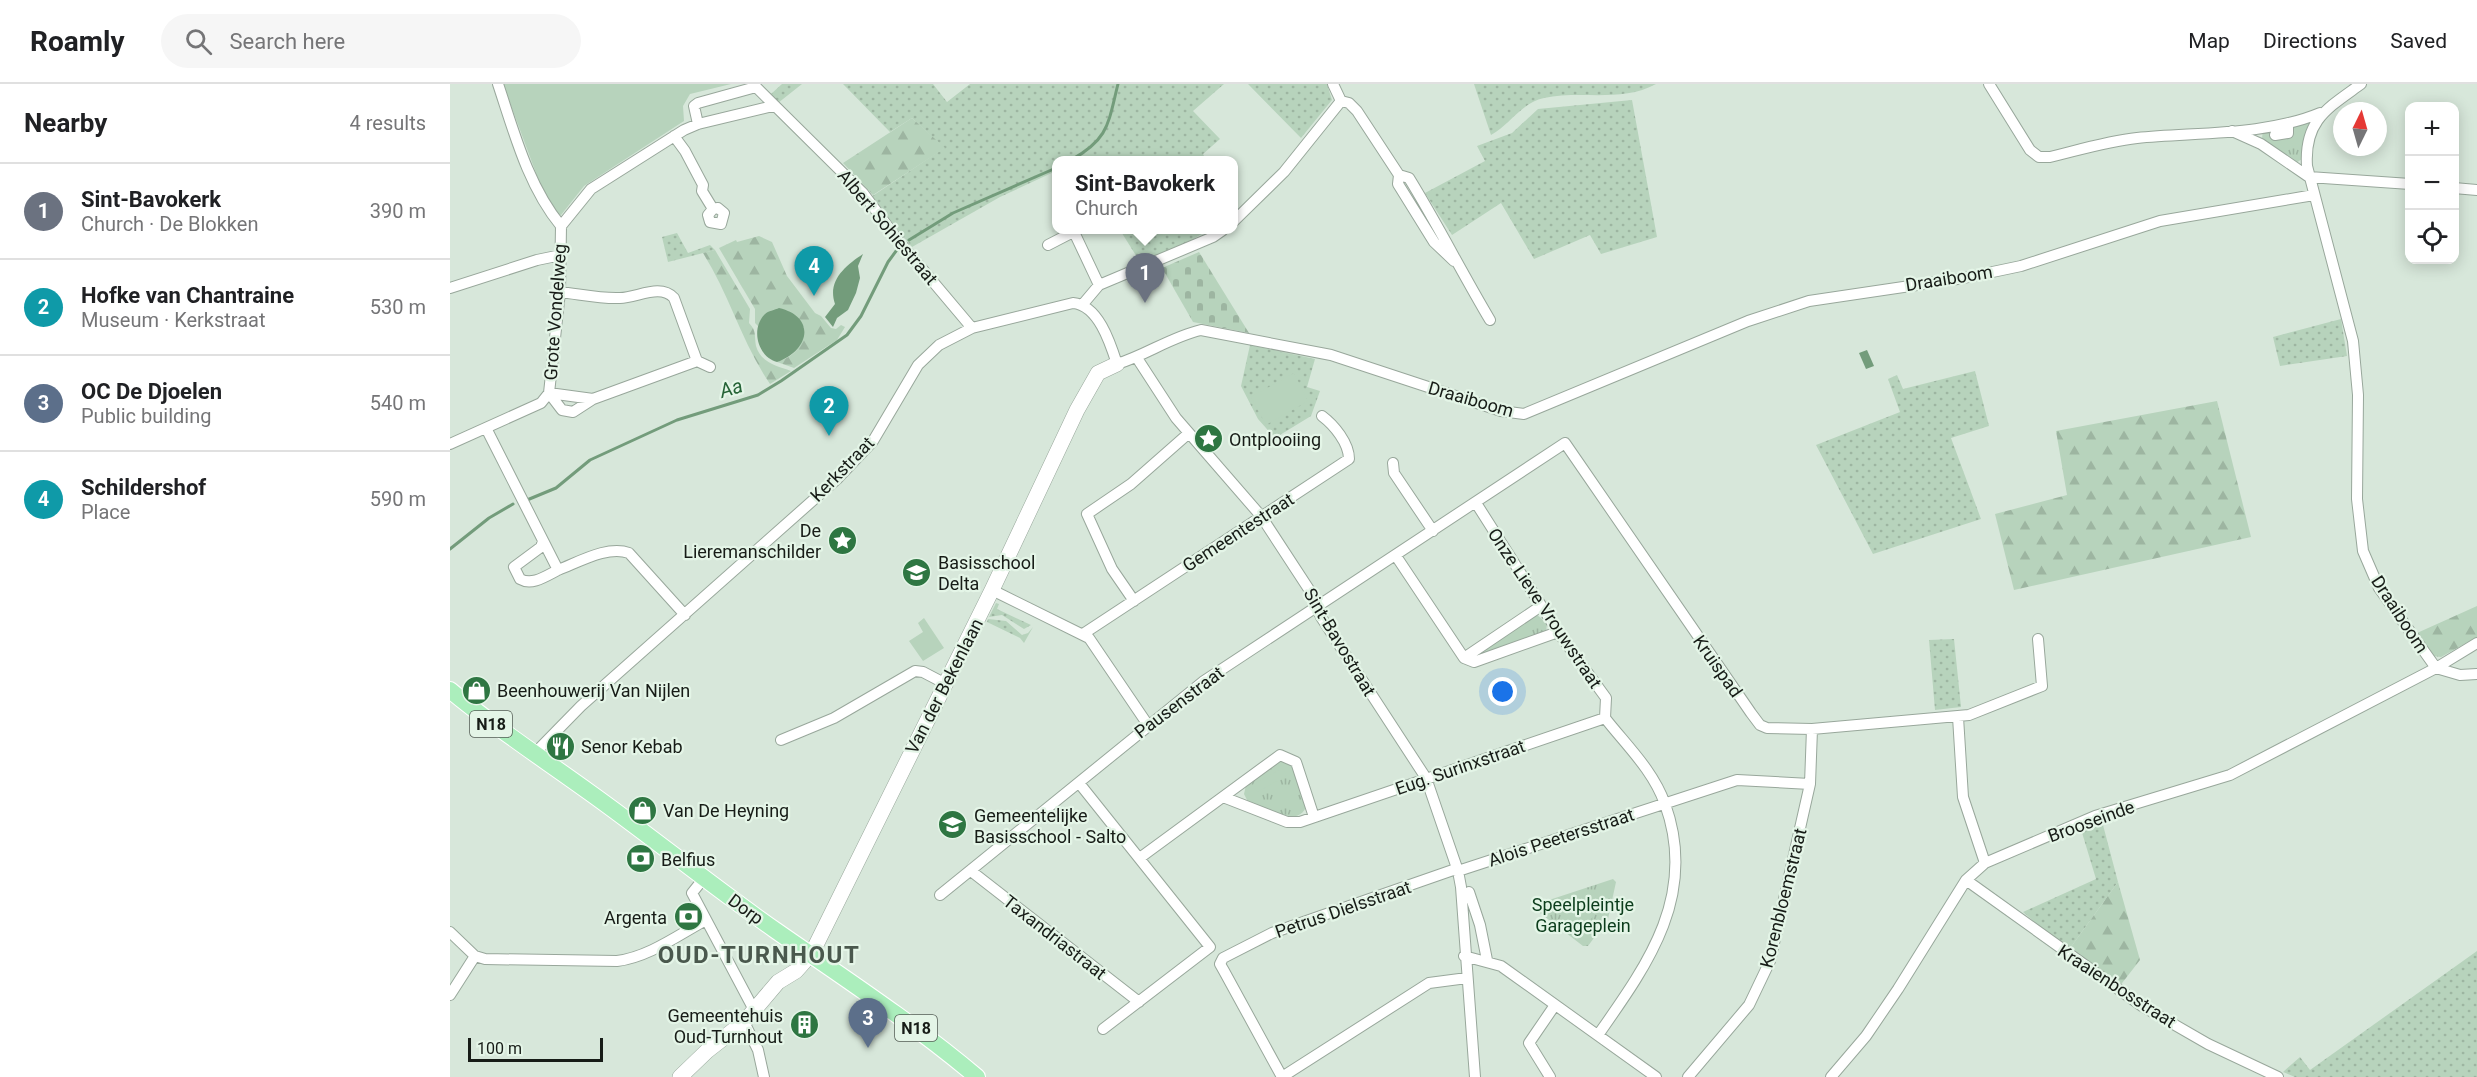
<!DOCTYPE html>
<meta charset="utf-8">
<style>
body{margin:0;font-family:Roboto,sans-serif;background:#f6f6f6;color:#202124}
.controls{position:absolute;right:18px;top:18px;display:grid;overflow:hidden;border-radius:12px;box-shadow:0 3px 15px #0003}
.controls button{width:54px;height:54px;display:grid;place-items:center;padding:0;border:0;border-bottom:2px solid #e0e0e0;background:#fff;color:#202124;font:30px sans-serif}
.compass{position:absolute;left:1883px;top:18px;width:54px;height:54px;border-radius:50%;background:#fff;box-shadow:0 3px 15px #0003;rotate:5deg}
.scale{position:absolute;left:18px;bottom:15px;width:135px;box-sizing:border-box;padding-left:6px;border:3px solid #171c17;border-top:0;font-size:16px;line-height:21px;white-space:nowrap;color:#171c17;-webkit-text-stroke:4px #e4f5e7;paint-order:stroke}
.you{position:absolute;left:1053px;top:608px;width:21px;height:21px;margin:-15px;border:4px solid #fff;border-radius:50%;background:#1a73e8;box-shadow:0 0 0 9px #1a73e833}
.badge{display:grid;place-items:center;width:39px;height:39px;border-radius:50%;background:#111827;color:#fff;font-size:20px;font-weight:700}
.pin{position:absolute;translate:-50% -50px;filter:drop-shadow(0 2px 3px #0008)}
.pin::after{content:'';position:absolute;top:32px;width:21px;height:18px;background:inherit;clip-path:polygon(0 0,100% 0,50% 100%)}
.popup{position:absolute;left:602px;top:72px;width:186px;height:78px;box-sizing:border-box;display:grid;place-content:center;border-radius:12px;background:#fff;filter:drop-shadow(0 2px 4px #0005);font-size:20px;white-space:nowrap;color:#757577}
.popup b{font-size:22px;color:#202124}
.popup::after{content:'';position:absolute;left:50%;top:100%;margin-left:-12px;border:12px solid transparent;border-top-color:#fff}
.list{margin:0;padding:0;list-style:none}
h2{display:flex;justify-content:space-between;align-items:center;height:78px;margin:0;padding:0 24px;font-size:26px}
h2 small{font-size:20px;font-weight:400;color:#757577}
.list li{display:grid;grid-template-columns:39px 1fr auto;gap:18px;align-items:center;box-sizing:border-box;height:96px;padding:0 24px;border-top:2px solid #e0e0e0}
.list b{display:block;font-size:22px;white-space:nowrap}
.list p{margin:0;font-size:20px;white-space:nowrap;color:#757577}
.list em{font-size:20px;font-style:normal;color:#757577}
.icon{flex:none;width:33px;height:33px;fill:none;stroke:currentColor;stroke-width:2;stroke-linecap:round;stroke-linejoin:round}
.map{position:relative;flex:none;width:2027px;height:993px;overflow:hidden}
header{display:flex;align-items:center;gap:36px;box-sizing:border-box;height:84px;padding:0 30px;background:#fff;border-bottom:2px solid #e0e0e0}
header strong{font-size:28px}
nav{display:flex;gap:33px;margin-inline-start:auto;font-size:21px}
.search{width:420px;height:54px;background:#f6f6f6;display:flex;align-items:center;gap:15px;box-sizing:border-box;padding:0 21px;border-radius:33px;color:#757577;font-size:22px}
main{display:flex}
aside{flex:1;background:#fff}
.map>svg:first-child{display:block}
</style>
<header>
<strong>Roamly</strong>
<div class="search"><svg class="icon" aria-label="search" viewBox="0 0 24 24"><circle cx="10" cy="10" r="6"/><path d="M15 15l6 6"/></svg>Search here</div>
<nav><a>Map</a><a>Directions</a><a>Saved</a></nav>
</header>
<main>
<aside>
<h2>Nearby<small>4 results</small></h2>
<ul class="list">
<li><span class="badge" style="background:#6b7280">1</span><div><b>Sint-Bavokerk</b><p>Church · De Blokken</p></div><em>390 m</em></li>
<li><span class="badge" style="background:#0f9aa8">2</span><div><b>Hofke van Chantraine</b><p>Museum · Kerkstraat</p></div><em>530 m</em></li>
<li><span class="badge" style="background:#5c6f8a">3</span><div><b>OC De Djoelen</b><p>Public building</p></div><em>540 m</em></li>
<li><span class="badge" style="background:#0f9aa8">4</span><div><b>Schildershof</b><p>Place</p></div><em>590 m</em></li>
</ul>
</aside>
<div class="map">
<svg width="2027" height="993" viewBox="0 0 2027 993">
<defs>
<pattern id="grass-dots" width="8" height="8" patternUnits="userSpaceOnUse" patternTransform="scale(1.5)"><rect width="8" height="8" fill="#b7d3bc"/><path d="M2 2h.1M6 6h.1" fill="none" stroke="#9db5a1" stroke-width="1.8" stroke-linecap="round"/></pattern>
<pattern id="forest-firs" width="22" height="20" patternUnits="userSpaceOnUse" patternTransform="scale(1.5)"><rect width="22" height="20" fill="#b7d3bc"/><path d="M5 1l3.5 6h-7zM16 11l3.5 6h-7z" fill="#9db5a1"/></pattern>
<pattern id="cemetery-stones" width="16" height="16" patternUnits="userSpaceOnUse" patternTransform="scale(1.5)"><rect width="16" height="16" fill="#b7d3bc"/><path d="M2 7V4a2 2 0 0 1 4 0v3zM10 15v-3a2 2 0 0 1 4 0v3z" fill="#9db5a1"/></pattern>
<pattern id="park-tufts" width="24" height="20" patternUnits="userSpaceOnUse" patternTransform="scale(1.5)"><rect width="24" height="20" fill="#b7d3bc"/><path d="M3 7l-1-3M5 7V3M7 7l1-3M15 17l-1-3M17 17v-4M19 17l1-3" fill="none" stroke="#9db5a1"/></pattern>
</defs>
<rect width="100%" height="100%" fill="#d7e7da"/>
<path fill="url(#grass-dots)" d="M332,0H352L328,19L321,10Z
M393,0H483L497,18L520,0H774L743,27L770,55L753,70L756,76H606V87L550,113L462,163L421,113L494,64L462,34L440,48Z
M798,0H877L882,16L851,54Z
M1024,0H1206C1172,19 1130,6 1094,14C1071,19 1060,41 1041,51Z
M1182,16L1207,153L1151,170L1140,151L1084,175L1051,119L1002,151L975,109L1035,77L1027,62L1062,49L1088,25Z
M670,146H758L742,156L690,178Z
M227,149L238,169L260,161L265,166L218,178L212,153Z
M1891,235L1897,272L1830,282L1823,253Z
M800,261L865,275L857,303L870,307L861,332L825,354L808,335L791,302Z
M1525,287L1539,342L1501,354L1531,435L1423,470L1366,361L1450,328L1438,295L1447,291L1453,305Z
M546,519L549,520L547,525L581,541L574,545L552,531L539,533Z
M538,535L556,537L572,551L578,549L583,543L574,559L570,554L537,538Z
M1504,555L1511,623L1485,626L1479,556Z
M1642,737L1653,741L1668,798L1618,867L1573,828L1646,795L1630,742Z
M2027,867V993H1845L1833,988L1850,973L1860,986Z"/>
<path fill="url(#forest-firs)" d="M462,34L495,64L423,111L393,79Z
M309,152L322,158L337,192L365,229L371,232L381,244L386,245L391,241L395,243L387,256L344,284L327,278C345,272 354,262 354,243L316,229L308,242L305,239V225L269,164L286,156L287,158Z
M265,166L300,225L299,239C307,247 304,252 306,262C311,279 327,282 341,287L320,300C292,259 279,210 253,169Z
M1767,317L1801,453L1564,506L1545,430L1617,411L1606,347Z
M2027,522V553L1991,573L1983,572L1967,549Z
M1668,798L1690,876L1669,903L1618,867Z"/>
<path fill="url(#cemetery-stones)" d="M749,168L799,249L743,238L712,184Z"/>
<path fill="url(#park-tufts)" d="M1864,34L1852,75L1846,79L1812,54L1813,47Z
M1087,531L1097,539L1096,549L1027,573L1025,570Z
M832,676L841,680L857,721C848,746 814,725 798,718L794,710L796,701L825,678Z
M1163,795L1166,798L1158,835L1138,862H1133L1090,829V819Z"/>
<path fill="#b7d3bc" d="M53,0H281L240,10L233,22L234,37L134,102L111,131L104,129L96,116Z
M844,289L858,317L816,341L801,313Z
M474,534L494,564L473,577L459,557L473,548L468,539Z
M833,684L837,692L807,708L803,700Z
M1139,805L1155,817L1128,852L1112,840Z"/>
<path fill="#739c7b" d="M413,170L408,182L410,194L406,209L398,226L387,234L383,243L375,233L385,220C377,197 395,182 413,170Z
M329,224C367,233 359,267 327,278C308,273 300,245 315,230C318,227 325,226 329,224Z
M1417,266L1424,282L1416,285L1409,269Z"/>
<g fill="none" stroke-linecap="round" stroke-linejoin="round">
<path stroke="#739c7b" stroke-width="3" d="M621,76C659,55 658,40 668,0
M459,156L503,129L606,84
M77,416L106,404L140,376L227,336L308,311L331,297L397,251L411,232L438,178L449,163
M0,465L39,434L63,420"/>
<defs>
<path id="street" d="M48,0C64,48 78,102 111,142
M883,0L891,17
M1539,0L1580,66L1589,73H1600C1629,66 1658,57 1687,54C1745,48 1815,52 1870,29
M1911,0C1878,24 1854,36 1857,82L1903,257L1908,311L1907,415L1913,467L1929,504L1986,584
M891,17L899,19L907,27L949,91L948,100L984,158L1004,177
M248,40L244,22L248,19L306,3L413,109L447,155L522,244
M1782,47L1811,60L1859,93L1960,100
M1825,51L1838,49V39
M224,52L235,67L253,101L252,107L263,125L258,131L260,138L271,140L274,129L268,124L263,125
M949,91L959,94C988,141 1012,189 1040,236
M2004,104L2027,106
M783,138L834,88L891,17
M111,142L141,105L234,46L248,40L323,22
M624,148L649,201
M598,161L627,146
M0,204L87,176L111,171
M633,220L649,201L763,153L773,146
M687,274L726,334L811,432L860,507L871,533L976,694L1008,787L1011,803L1025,993
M247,277L260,283
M99,309L112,326L123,328L143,315L247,277L224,214C210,199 187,214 170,214C151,215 129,210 110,208
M99,309L143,315
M36,344L108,486C129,478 158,461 179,469L235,531
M0,360L91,319L99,309L110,208L111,142
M943,379L944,389L983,447
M1026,419L1108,548L1156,614L1155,634C1176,661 1203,686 1215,720C1248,811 1198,880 1148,951
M93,457L91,463L64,483L70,495C82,502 96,492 108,486
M946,472L1014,574L1024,578L1108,548
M542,506L639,554L698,641
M684,517L662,485L637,430L681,400L739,349
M633,550L899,375C899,359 884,341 872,332
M1014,574L1091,522
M1986,584L2010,591L2027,590
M1508,633L1513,713L1535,779
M331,656L384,634L465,587L473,588L494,599
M85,669L131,622L387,395L423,357L468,281L489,261L522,244L623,219C648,221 660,258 667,280C696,271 721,253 751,246L881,271L1051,327L1074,330L1298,237L1359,217L1514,194L1571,182L1710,137L1864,111
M629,699L760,863L653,945
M773,713L837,738H850L1155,634
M691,773L830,671L846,678L864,733
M521,787L689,918
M1516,796L1692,922L1758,960L1828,993
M250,799L242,809L304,926
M1019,808L1030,841L1037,876
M490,811L754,597L1115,359L1301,629L1310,641L1317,644L1362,645L1519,631L1592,602L1588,555
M0,848L25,872L35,875L167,877C199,873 228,851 256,836
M1014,872L1051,882L1206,993
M0,911L25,872
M294,938L308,966L314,993
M832,993L774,887L770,880L773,874L822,849L1003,786L1008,787L1287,696L1360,700
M832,993L979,899L1017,894
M1100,993L1079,959L1105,921
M1238,993L1299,921L1320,877L1360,700L1362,645
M1381,993L1416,952L1448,905L1516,796L1535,779L1645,732L1780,691L1986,584L2027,559"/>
<path id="secondary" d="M230,993L257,967L294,938L328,898L346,887L362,869L542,506L627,326L648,289L667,280"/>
<path id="primary" d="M0,606C44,643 92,674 139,708C202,753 262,802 325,846C394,894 463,939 527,993"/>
</defs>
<use href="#street" stroke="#98a79b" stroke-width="12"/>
<use href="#secondary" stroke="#98a79b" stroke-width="16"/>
<use href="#primary" stroke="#fff" stroke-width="18"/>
<use href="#street" stroke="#fff" stroke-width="10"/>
<use href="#secondary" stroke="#fff" stroke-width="15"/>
<use href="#primary" stroke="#abeebc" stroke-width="16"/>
</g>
<defs>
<symbol id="sight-disc" viewBox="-11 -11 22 22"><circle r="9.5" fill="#2e7642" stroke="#e4f5e7"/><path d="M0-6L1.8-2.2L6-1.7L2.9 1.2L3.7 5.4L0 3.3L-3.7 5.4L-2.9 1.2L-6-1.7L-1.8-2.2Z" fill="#fff"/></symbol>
<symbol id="school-disc" viewBox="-11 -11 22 22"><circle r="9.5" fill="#2e7642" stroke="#e4f5e7"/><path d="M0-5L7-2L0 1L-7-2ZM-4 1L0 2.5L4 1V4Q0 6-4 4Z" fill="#fff"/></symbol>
<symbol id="shop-disc" viewBox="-11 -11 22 22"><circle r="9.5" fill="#2e7642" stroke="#e4f5e7"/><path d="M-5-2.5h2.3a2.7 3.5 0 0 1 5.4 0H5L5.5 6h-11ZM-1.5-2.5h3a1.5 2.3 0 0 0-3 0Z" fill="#fff"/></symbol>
<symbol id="restaurant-disc" viewBox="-11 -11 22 22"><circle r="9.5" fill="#2e7642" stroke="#e4f5e7"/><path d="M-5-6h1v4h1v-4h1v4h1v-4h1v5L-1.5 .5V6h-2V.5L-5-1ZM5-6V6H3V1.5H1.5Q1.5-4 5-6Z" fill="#fff"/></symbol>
<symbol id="bank-disc" viewBox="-11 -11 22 22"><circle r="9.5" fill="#2e7642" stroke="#e4f5e7"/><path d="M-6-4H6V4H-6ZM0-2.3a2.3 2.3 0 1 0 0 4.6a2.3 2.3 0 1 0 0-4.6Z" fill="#fff"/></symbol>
<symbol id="building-disc" viewBox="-11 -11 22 22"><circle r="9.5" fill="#2e7642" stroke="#e4f5e7"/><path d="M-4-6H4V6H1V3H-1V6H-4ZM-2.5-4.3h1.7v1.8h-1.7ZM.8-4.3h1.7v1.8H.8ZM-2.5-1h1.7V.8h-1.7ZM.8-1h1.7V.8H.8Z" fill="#fff"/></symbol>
</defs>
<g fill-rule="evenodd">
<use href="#sight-disc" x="742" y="338" width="33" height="33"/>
<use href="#sight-disc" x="376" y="440" width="33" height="33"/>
<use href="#school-disc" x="450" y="472" width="33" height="33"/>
<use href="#shop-disc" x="10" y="590" width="33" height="33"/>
<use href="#restaurant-disc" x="94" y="646" width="33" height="33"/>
<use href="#shop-disc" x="176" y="710" width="33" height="33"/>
<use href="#school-disc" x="486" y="724" width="33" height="33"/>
<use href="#bank-disc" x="174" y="758" width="33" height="33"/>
<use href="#bank-disc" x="222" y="816" width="33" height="33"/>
<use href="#building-disc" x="338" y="924" width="33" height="33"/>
</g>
<g text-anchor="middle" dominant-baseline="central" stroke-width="4.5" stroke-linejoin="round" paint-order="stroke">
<g fill="#e4f5e7" stroke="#545d55" stroke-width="1.5">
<rect x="20" y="627" width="42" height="26" rx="4.5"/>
<rect x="445" y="931" width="42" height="26" rx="4.5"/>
</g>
<g font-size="16" font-weight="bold" fill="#171c17">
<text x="41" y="640">N18</text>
<text x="466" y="944">N18</text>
</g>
<g font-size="18" fill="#171c17" stroke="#e4f5e7">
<text transform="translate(438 143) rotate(50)">Albert Sohiestraat</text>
<text transform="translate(1499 194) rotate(-9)">Draaiboom</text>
<text transform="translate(105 228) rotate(-86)">Grote Vondelweg</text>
<text transform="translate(1021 315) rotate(16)">Draaiboom</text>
<text transform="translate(392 385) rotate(-46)">Kerkstraat</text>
<text transform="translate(788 448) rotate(-33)">Gemeentestraat</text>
<text transform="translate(1095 524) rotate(56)">Onze Lieve Vrouwstraat</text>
<text transform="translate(1950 530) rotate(57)">Draaiboom</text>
<text transform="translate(890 558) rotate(59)">Sint-Bavostraat</text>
<text transform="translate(1268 582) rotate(55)">Kruispad</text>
<text transform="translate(494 602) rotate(-63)">Van der Bekenlaan</text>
<text transform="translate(729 618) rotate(-37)">Pausenstraat</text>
<text transform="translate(1010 683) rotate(-19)">Eug. Surinxstraat</text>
<text transform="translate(1641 737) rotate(-20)">Brooseinde</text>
<text transform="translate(1111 753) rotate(-18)">Alois Peetersstraat</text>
<text transform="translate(1333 814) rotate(-76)">Korenbloemstraat</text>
<text transform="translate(296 825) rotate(36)">Dorp</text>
<text transform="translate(893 825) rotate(-19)">Petrus Dielsstraat</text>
<text transform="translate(605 853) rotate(38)">Taxandriastraat</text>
<text transform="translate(1667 902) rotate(33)">Kraaienbosstraat</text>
</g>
<g font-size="18" fill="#171c17" stroke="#e4f5e7" text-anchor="start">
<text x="779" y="355">Ontplooiing</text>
<text x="371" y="446" text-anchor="end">De<tspan x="371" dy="21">Lieremanschilder</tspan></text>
<text x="488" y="478">Basisschool<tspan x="488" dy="21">Delta</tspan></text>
<text x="47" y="606">Beenhouwerij Van Nijlen</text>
<text x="131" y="662">Senor Kebab</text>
<text x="213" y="726">Van De Heyning</text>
<text x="524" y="731">Gemeentelijke<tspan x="524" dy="21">Basisschool - Salto</tspan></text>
<text x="211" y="775">Belfius</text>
<text x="217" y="833" text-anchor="end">Argenta</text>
<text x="333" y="931" text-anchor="end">Gemeentehuis<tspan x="333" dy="21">Oud-Turnhout</tspan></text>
</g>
<g font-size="18" fill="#0c3d1c" stroke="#e4f5e7">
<text x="1133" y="820">Speelpleintje<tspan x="1133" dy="21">Garageplein</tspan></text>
</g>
<g font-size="20" font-style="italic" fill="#256336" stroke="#e4f5e7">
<text transform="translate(281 304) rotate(-17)">Aa</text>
</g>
<g font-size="24" font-weight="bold" letter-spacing="1.5" fill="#4a584d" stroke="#e4f5e7">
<text x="309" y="871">OUD-TURNHOUT</text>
</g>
</g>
</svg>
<div class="controls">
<button>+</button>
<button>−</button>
<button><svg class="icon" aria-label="locate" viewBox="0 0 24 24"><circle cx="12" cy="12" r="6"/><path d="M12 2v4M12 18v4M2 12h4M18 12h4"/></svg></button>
</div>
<svg class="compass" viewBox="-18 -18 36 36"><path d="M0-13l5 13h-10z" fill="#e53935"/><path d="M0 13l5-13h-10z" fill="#757577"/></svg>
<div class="scale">100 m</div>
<div class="you"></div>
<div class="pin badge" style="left:695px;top:219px;background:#6b7280">1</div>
<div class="popup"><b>Sint-Bavokerk</b>Church</div>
<div class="pin badge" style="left:379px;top:352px;background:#0f9aa8">2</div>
<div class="pin badge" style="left:418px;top:964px;background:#5c6f8a">3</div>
<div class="pin badge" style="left:364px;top:212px;background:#0f9aa8">4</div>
</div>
</main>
